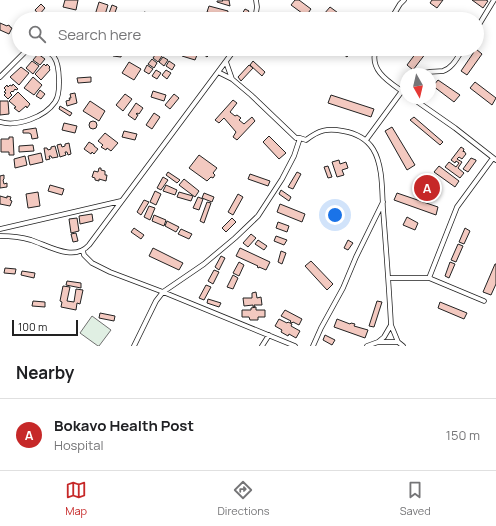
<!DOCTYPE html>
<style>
body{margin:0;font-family:Manrope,sans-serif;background:#f2f2f2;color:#202124}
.compass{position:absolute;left:400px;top:68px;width:36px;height:36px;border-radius:50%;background:#fff;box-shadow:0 2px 10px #0003;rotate:172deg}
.scale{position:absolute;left:12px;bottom:10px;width:66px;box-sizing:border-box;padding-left:4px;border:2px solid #222;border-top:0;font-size:11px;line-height:14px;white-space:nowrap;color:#222;-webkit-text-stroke:3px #fff;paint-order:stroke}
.you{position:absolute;left:335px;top:215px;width:14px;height:14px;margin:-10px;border:3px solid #fff;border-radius:50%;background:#1a73e8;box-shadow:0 0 0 6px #1a73e833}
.badge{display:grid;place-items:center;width:26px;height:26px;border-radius:50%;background:#c62828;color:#fff;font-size:13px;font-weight:700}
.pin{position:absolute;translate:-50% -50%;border:2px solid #fff;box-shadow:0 1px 4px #0006}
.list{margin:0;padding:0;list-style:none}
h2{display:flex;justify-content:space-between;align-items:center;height:52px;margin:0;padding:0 16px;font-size:17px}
h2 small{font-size:13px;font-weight:400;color:#757577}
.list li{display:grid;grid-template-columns:26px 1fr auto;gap:12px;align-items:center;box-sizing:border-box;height:72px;padding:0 16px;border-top:1px solid #e0e0e0}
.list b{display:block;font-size:15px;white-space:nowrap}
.list p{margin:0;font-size:13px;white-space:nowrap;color:#757577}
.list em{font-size:13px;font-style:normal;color:#757577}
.icon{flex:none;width:22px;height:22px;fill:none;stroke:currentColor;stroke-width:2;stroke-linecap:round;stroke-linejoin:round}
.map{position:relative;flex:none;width:496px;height:346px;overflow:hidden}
.search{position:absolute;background:#fff;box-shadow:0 2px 10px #0003;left:12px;right:12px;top:12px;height:44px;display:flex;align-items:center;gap:10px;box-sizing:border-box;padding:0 14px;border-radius:22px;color:#757577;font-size:15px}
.sheet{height:124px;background:#fff}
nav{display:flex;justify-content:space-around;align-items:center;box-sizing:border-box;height:56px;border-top:1px solid #e0e0e0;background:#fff;font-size:11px;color:#757577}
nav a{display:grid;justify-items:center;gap:2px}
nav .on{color:#c62828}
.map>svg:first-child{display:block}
</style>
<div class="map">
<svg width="496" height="346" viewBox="0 0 496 346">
<rect width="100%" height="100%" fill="#fff"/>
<path fill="#e0efe3" stroke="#6f6f6f" d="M92,316L111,330L99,346H98L80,333Z"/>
<path fill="#f3c9c0" stroke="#222" d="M65,0H78L76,10L63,7Z
M222,0H229L230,6L217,2V1H223Z
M295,0H299L311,9L306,16L291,5Z
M432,0H443L437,8L430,3Z
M472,0H486L488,1L483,8Z
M99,2L108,5L104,18L95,15Z
M41,4L45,8L39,15L35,10Z
M112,5L117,7L113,18L108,16Z
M209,6L228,11L227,17L207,12Z
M330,7L345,18L344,19H331L324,14Z
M245,9L249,11L244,19H239Z
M144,12L152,14L150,19H142Z
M0,23L7,26L8,25L10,26V27L12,28L9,34L0,30Z
M114,49H123L121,57L113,56Z
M196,49H213L216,51L213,54H210L207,57Z
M336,49H350L352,50L347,57Z
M419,49H429L413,70L407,65Z
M476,49L482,54L467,75L461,71Z
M192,50L195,51V54L197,55L195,60L182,56L184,51L191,53Z
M157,52L162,56L158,62L153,58Z
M38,54L45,59L40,65L33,60Z
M163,57L168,60L164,66L159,62Z
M152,59L157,63L154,68L148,64Z
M32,61L39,66L33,74L26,68Z
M169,61L175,65L172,70L166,66Z
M253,61L265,72L262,76L250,65Z
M129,62L141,69L134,80L122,73Z
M44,64L46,66L47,64L50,67L49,68L50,70L41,80L35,74Z
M147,65L153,69L149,74L144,71Z
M249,65L253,68L241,81L238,77Z
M21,67L29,73L19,85L10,77Z
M156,70L161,73L157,79L152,76Z
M166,70L171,73L167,79L162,75Z
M33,77L42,85L34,95L24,88Z
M91,77V82L78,83L77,78Z
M438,80L460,95L454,102L433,86Z
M475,82L496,98L492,105L470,88Z
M13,84L18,89L16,90L15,89L13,92L12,91L10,93L12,95L8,99L4,95L6,93L4,92L6,90L4,88L7,85L8,87L10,85L12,86Z
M40,90L45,94L41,99L36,96Z
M153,91L166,95L164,101L151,97Z
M18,92L30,104L27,108L26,106L19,112L14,108L16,107L9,101Z
M75,93L77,103L67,106L66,101L70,100L69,98H71L70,94Z
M125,94L132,99L123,111L116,105Z
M174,94L179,98L170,109L165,105Z
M331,95L374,109L371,117L328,103Z
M233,100L237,103L230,112L235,116L237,115L241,118L239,120L244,124L252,117L255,121L237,140L233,137L236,132L224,118L219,123L215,120Z
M0,101H8L9,114L0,115Z
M90,101L105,111L99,121L83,111Z
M136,103L143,108L139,114L137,113L136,114L138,115L135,120L128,115Z
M60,106L72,113L70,116L59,109Z
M154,113L160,117L152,129L146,125Z
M414,117L443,142L440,145L410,120Z
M89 125a4 4 0 1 1 8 0a4 4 0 1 1-8 0Z
M64,123L77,126L75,133L62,130Z
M392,127L415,165L407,170L385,131Z
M36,128L38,138L32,139L31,134L29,133H23V130Z
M124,131L137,134L135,140L122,137Z
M105,133L118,143L111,151L107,148L106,150L101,147L103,145L98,141Z
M269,136L286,153L279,159L263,142Z
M9,137H13L14,155H9V152H1V139H9Z
M89,142L94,145V146L98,149L94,154L92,152L91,154L84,149Z
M69,143L71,154L68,155L67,152H65L66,155L60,157L57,145L61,144L62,147L65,146V144Z
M33,145L34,151L19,152V146Z
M55,146L58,157L52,158L51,156H49L50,159L46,160L44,148H47L48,150L51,149V147Z
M461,147L464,149L463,152L464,151L466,154L462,159L459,157L457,159L462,162L458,168L464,173L460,178L445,167L449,162L456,167L459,163L456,161L455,163L451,160Z
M41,153L43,162L30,165L28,156Z
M199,155L217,168L213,173L215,175L213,178L211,177L207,181L189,168Z
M25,156L27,165L15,168L14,159Z
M471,158L476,160V161L468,172L463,169Z
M339,160L340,164L346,162L348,168L342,170L344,175L337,177L332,162Z
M328,166L332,177L328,178L324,167Z
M439,166L459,181L455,187L434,172Z
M99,168H101V170L105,171V175H107L106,181L99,179V181L95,180V178L92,177L94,171L98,172Z
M168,172L180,180L177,183L166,175Z
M297,172L301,174L293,189L288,187Z
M250,174L270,181L268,186L248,179Z
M4,175V179L3,180L4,184L7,183V187L0,188V176Z
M163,177L168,180L161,190L157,188Z
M184,179L199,191L195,197L179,185Z
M50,185L64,189L62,195L48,191Z
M166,185L177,190L175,195L163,191Z
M281,190L291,197L289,201L279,194Z
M155,191L161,194L156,205L150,202Z
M38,192L40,206L28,208L26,194Z
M179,192L193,196L191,201L177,197Z
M204,193L214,197L212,202L202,198Z
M397,193L438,207L436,215L394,200Z
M238,194L243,197L233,215L228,212Z
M0,196L7,198V196L11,197L10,200L12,201L10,206L0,204Z
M198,197L203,199L199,210L193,208Z
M144,200L149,202L141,215L137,212Z
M207,202L211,203L204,223L200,221Z
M280,204L305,214L302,222L277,212Z
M149,206L155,208L150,220L144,217Z
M92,214L93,221L80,224L79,216Z
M154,215L166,220L164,226L152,221Z
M407,217L418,223L415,230L403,225Z
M77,218L79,231L71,233L69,219Z
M232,218L236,222L226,232L222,228Z
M167,221L179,227L176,232L165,226Z
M278,222L289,226L287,232L276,228Z
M134,228L144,235L141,239L131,232Z
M465,228L470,231L464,244L459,242Z
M181,229L192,234L189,239L178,234Z
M76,233L78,241L73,242L71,234Z
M251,234L256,238L248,247L243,243Z
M276,236L287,240L284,245L274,241Z
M258,240L267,246L264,250L255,244Z
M348,240L353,243L348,250L344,248Z
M458,244L463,246L456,262L451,260Z
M153,248L183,263L179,270L149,256Z
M240,248L270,262L266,270L259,267V268L257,267L258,266L236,256Z
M281,251L286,253L282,264L278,262Z
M221,256L225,258L219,270L215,267Z
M311,261L333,284L327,290L305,266Z
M239,262L244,265L239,276L233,273Z
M450,262L455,264L449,278L445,276Z
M495,264H496V284L491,295L483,292Z
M5,268L16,269L15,274L4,273Z
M214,270L219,272L213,284L208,281Z
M22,271L35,273L34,278L21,275Z
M233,275L238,278L233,289L227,287Z
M67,281L81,283V288L66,285Z
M206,285L211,287L204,300L199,298Z
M63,286L70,287L67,301L74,302L76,289L83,290L80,304L77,303L76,310L61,307L62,302L60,301Z
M256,292L257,298L261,297L262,305H254L255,307H253V305L244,306L243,298H252V293Z
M208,299L221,303L219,307L207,303Z
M33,301L45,302V307L32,306Z
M377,301L382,302L374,327L369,326Z
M440,302L467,313L464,319L438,308Z
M256,307V310H265V317H258V320H250L249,317H242V310H251V308Z
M285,310L302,319L299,325L293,322L292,323L290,322L291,321L281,316Z
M100,313L115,316L114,321L99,318Z
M279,319L287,323L288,322L292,324L291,326L300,331L296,338L289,334L288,336L281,332L282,330L275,326Z
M337,319L350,324L351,323L355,324L354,326L368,330L365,338L334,327Z
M325,335L335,340L332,345L323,340Z"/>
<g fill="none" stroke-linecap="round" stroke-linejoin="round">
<defs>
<path id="street" d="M255,19L257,7L256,0
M391,19L400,4L404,0
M477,28L494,0
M376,49C368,71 391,83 406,94
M226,62L232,79
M218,72L232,79L251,95L296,138H300
M420,74C428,71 436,72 443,71C453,68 458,56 463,49
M0,77L28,49
M412,98L455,128L496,160
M0,122C17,127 45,117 55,102C61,94 60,65 54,57C52,54 45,50 41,49
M366,140L402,91L406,88
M0,229L121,201
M0,236C10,236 21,237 31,240C49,246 74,262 89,245L235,49
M83,251L84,255L92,263L110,272L163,292L295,346
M389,278H429L484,301
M429,278L457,207L493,158
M391,325L398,342L403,346
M134,346L156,301L163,292L204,264L235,238L258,216L282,179L294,156L300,138L306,140C319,130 327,128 343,131C355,133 366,138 373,149C383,165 382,191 383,209C386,248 389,286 391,325L384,337L378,342
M262,346L269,335
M313,346L321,328L343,288L356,257L383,202
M367,346L378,342H398"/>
</defs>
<use href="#street" stroke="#222" stroke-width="5.5"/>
<use href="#street" stroke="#fff" stroke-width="4"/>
</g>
</svg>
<svg class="compass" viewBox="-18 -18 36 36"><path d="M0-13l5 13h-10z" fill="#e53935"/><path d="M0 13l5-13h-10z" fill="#757577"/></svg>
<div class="scale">100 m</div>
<div class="you"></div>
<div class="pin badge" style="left:427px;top:188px">A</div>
<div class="search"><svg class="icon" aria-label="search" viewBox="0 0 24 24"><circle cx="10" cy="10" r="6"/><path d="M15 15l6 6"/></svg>Search here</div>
</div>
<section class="sheet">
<h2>Nearby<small></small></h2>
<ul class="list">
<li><span class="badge">A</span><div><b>Bokavo Health Post</b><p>Hospital</p></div><em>150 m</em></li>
</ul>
</section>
<nav>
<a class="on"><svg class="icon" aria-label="map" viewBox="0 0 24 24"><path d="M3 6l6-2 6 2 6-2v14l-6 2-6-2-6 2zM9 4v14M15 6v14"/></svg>Map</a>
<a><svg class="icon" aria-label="directions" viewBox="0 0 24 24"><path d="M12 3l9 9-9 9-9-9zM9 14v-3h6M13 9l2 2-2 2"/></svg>Directions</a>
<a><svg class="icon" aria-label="saved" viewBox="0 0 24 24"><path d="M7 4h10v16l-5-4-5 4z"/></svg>Saved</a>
</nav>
